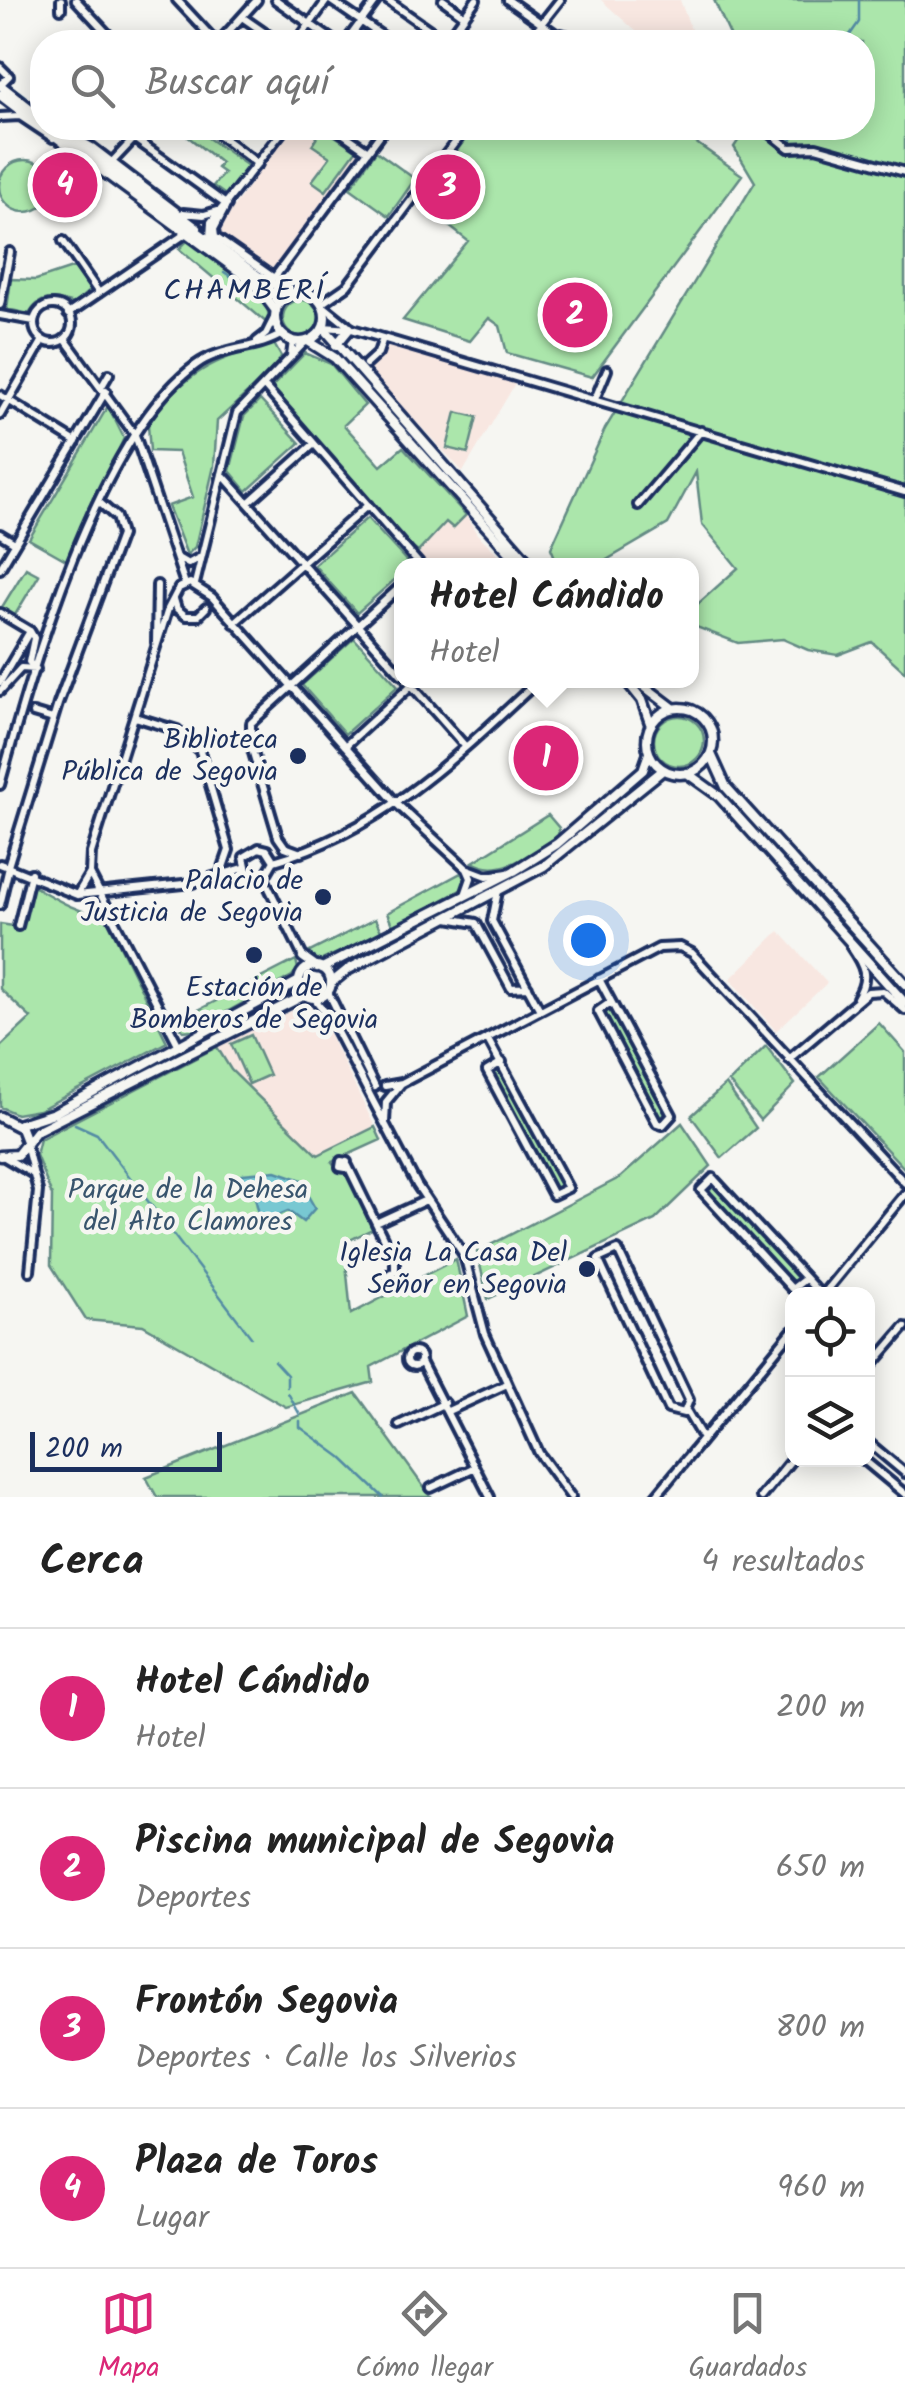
<!DOCTYPE html>
<html lang="es">
<meta charset="utf-8">
<style>
body{margin:0;font-family:Kalam,sans-serif;background:#f2f2f2;color:#222}
.controls{position:absolute;right:30px;bottom:30px;display:grid;overflow:hidden;border-radius:20px;box-shadow:0 5px 25px #0003}
.controls button{width:90px;height:90px;display:grid;place-items:center;padding:0;border:0;border-bottom:2px solid #e0e0e0;background:#fff;color:#222;font:50px sans-serif}
.scale{position:absolute;left:30px;bottom:25px;width:192px;box-sizing:border-box;padding-left:10px;border:5px solid #1b2f5e;border-top:0;font-size:28px;line-height:35px;white-space:nowrap;color:#1b2f5e;-webkit-text-stroke:8px #f6f6f2;paint-order:stroke}
.you{position:absolute;left:588px;top:940px;width:35px;height:35px;margin:-25px;border:8px solid #fff;border-radius:50%;background:#1a73e8;box-shadow:0 0 0 15px #1a73e833}
.badge{display:grid;place-items:center;width:65px;height:65px;border-radius:50%;background:#db2777;color:#fff;font-size:32px;font-weight:700}
.pin{position:absolute;translate:-50% -50%;border:5px solid #fff;box-shadow:0 2px 10px #0006}
.popup{position:absolute;left:394px;top:558px;width:305px;height:130px;box-sizing:border-box;display:grid;place-content:center;border-radius:20px;background:#fff;filter:drop-shadow(0 2px 8px #0005);font-size:32px;white-space:nowrap;color:#767676}
.popup b{font-size:38px;color:#222}
.popup::after{content:'';position:absolute;left:50%;top:100%;margin-left:-20px;border:20px solid transparent;border-top-color:#fff}
.list{margin:0;padding:0;list-style:none}
h2{display:flex;justify-content:space-between;align-items:center;height:130px;margin:0;padding:0 40px;font-size:42px}
h2 small{font-size:32px;font-weight:400;color:#767676}
.list li{display:grid;grid-template-columns:65px 1fr auto;gap:30px;align-items:center;box-sizing:border-box;height:160px;padding:0 40px;border-top:2px solid #e0e0e0}
.list b{display:block;font-size:38px;white-space:nowrap}
.list p{margin:0;font-size:32px;white-space:nowrap;color:#767676}
.list em{font-size:32px;font-style:normal;color:#767676}
.icon{flex:none;width:55px;height:55px;fill:none;stroke:currentColor;stroke-width:2;stroke-linecap:round;stroke-linejoin:round}
.map{position:relative;flex:none;width:905px;height:1497px;overflow:hidden}
.search{position:absolute;background:#fff;box-shadow:0 5px 25px #0003;left:30px;right:30px;top:30px;height:110px;display:flex;align-items:center;gap:25px;box-sizing:border-box;padding:0 35px;border-radius:40px;color:#767676;font-size:38px}
.sheet{height:770px;background:#fff}
nav{display:flex;justify-content:space-around;align-items:center;box-sizing:border-box;height:140px;border-top:2px solid #e0e0e0;background:#fff;font-size:28px;color:#767676}
nav a{display:grid;justify-items:center;gap:5px}
nav .on{color:#db2777}
.map>svg:first-child{display:block}
</style>
<div class="map">
<svg width="905" height="1497" viewBox="0 0 905 1497">
<rect width="100%" height="100%" fill="#f6f6f2"/>
<filter id="ink" filterUnits="userSpaceOnUse"><feTurbulence type="fractalNoise" baseFrequency=".01" numOctaves="2"/><feDisplacementMap in="SourceGraphic" scale="20" xChannelSelector="R" yChannelSelector="G"/><feConvolveMatrix kernelMatrix="1 2 1 2 8 2 1 2 1" color-interpolation-filters="sRGB"/></filter>
<g filter="url(#ink)">
<path fill="#f8e7e1" d="M601,0H680L695,40L648,42Z
M290,128H324L359,152L273,272L215,233Z
M391,345L515,384L463,472L366,368Z
M466,515L477,534L510,565H437L423,560L418,552L446,522L454,527Z
M779,931L827,983L776,1031L730,979Z
M305,1004L319,1013L375,1127L318,1155L231,1070L217,1047Z"/>
<path fill="#abe6ab" stroke="#638a84" stroke-width="2.5" d="M714,0H905V672L872,642L838,655L808,650L783,639L738,643L691,625V610L738,568L702,524L696,472L668,524L598,565H558L551,548L605,429L755,182L734,147L744,132L756,128H862V42H733Z
M177,128H194L248,166L227,196L213,186L224,173L217,168L221,163Z
M323,128L356,150L326,191L312,181L330,157L312,145Z
M473,128H675L742,175L592,377L507,353L500,326L489,318L470,341L403,320L468,241L420,203Z
M376,151L415,179L389,216L350,188Z
M-1 186a26 26 0 1 1 52 0a26 26 0 1 1-52 0Z
M188,240C212,258 276,288 268,324L179,249Z
M75,267L90,290L74,304C55,299 41,293 29,314L7,309L11,279L36,280Z
M283 318a18 18 0 1 1 36 0a18 18 0 1 1-36 0Z
M274,344L283,360L217,421L214,466L195,547L187,555L168,506L193,497L178,452L150,451L148,425C180,375 218,356 274,344Z
M305,353L331,364L365,405L344,425L381,466L403,447L466,515L453,528L446,522L418,552L414,549L271,388Z
M260,400L300,443L247,491L230,471L244,416Z
M108,406L124,438L68,561L29,539Z
M456,412L477,417L468,453L447,448Z
M367,518L410,565L401,566V574L357,613L314,565Z
M26,568L39,575L15,615L2,607Z
M354,638L398,686L345,734L302,685Z
M654 741a25 25 0 1 1 50 0a25 25 0 1 1-50 0Z
M548,815L559,828L558,836C534,851 501,880 473,862Z
M461,873L465,879L462,889L393,927L387,913Z
M30,884C49,895 84,918 104,913L167,1042L39,1110L16,1114L0,1107V1047L31,1018L0,989V924L20,927Z
M375,919L382,933L320,961L308,953Z
M296,960L298,969L292,976L194,1030L183,1031L177,1021Z
M607,1010L614,1011L667,1112L665,1120L657,1117L605,1017Z
M879,1023L905,1052V1169L819,1077Z
M251,1035L269,1075L249,1084L231,1044Z
M766,1046L795,1084L760,1120L729,1082Z
M217,1047L231,1070L318,1155L375,1127L381,1140L332,1162L341,1173L347,1171L372,1229L344,1243L351,1314L456,1259L468,1316L371,1367L373,1382L286,1407L143,1325L86,1320L51,1265L52,1196L36,1155L40,1139Z
M496,1069L503,1073L560,1180L558,1191L551,1188L492,1074Z
M726,1084L756,1128L722,1158L691,1116Z
M682,1123L711,1166L655,1220L488,1299L477,1252L621,1177Z
M714,1185L797,1273V1283L789,1282L708,1193Z
M356,1393L431,1497H157L146,1477Z"/>
<path fill="#78c8d2" stroke="#538ba4" stroke-width="2.5" d="M276,1171L308,1182L307,1194L315,1208L303,1222L288,1211L261,1223L253,1189L236,1184L243,1174Z"/>
<g fill="none" stroke-linecap="round" stroke-linejoin="round">
<path stroke="#538ba4" stroke-width="2.5" d="M845,42L859,22V0
M0,77L2,78
M10,85L42,109
M790,142L799,128
M224,272L230,276
M75,1124L97,1134L251,1337
M274,1361L287,1375V1387
M288,1393L300,1415
M300,1421V1427L341,1457L383,1497"/>
<defs>
<path id="minor" d="M76,0L115,42
M177,0L216,42
M276,0L335,42
M330,0L391,42
M387,0L447,42
M443,0L465,16
M508,0L567,42
M61,9V0
M242,17L278,42
M561,34L594,42
M219,42L257,0
M297,42L327,0
M346,42L377,0
M446,42L476,0
M527,42L560,0
M0,67L9,76L2,83
M0,117L20,116L53,138
M120,128L227,205
M210,128L258,164
M335,128L368,151
M764,128L789,148L816,147L905,172
M62,130L92,147L198,228
M112,162L144,128
M225,208L214,229L215,237L274,278L385,128
M183,213L204,215L224,209
M210,238L211,222L285,128
M63,241L99,293
M0,305L10,252
M34 324a19 19 0 1 1 38 0a19 19 0 1 1-38 0Z
M68,314L185,234
M0,315L34,321
M347,325L321,304L347,286L466,128
M323,327L352,329L905,492
M65,339L135,435L185,584
M257,341L266,334L276,314
M291,356L293,341
M366,364L378,353L383,338
M102,386L109,374
M264,386L421,566
M0,395L76,442
M595,399L607,370
M0,415L43,340
M222,474L401,674
M248,503L314,444
M638,505L701,431
M0,534L15,543
M176,557L188,564L199,558
M0,569L106,391
M195,584L237,413L306,341
M174,599L177,609L186,616H198L206,608
M0,613L30,631
M234,623L368,505
M156,643L157,585
M407,680L465,746
M0,682L30,631
M0,691L21,668L36,669L29,662L34,638L30,631
M33,713L53,719
M135,717L177,730L200,751L229,850L220,876
M345,746L417,680
M0,785C32,669 97,437 196,365C222,346 257,350 282,334
M301,853L285,847L278,837L251,746V723L401,586
M244,857L259,848L267,850L274,861
M244,857L248,875L264,878
M274,861C383,830 457,756 539,680
M0,864L77,895L193,883L244,868
M8,866L58,704L121,535L116,517L100,503
M90,874L179,1046
M264,878L303,957
M264,878L274,861
M498,891L492,921L540,1010
M77,895L90,873L91,853L168,609L179,588L190,583L212,597L398,805L466,868L487,876L508,873
M465,895L471,878L467,869
M0,905L9,867
M448,918L476,923L511,988L528,987
M18,926L31,873
M851,947C864,966 870,977 857,998
M599,979L672,1115L663,1125L657,1123L598,1011L611,1002
M328,992L375,1087
M314,998L329,1017L417,1185L464,1255L485,1334L539,1453L571,1497
M487,1038L568,1188L553,1195L487,1071L502,1062
M789,1059L868,992L883,991L905,1010
M385,1086L402,1083L659,948L680,947L692,953L905,1183
M385,1123L386,1102L400,1085
M26,1144L38,1191L30,1271
M6,1158L33,1174
M341,1161L347,1162L346,1168L340,1167Z
M348,1166L395,1262V1272
M376,1223L426,1200
M618,1250L689,1400L684,1413L668,1409L598,1259Z
M387 1279a7 7 0 1 1 14 0a7 7 0 1 1-14 0Z
M805,1279L792,1289L701,1190L713,1178L820,1294
M823,1294L905,1194
M407 1359a7 7 0 1 1 14 0a7 7 0 1 1-14 0Z
M421,1362L490,1497
M868,1370L905,1327
M448,1411L507,1384
M687,1412L703,1439
M399,1425L445,1403
M868,1442L905,1473
M864,1460L905,1494
M431,1488L473,1468
M655,1497L792,1331
M761,1497L792,1459"/>
<path id="major" d="M0,85L42,118
M0,95L42,127
M44,128L256,284L276,311
M55,128L258,276L292,294
M275 317a25 25 0 1 1 50 0a25 25 0 1 1-50 0Z
M323,327L532,566
M308,341L335,358L522,566
M336,345L350,328
M626,680L642,700L650,723
M636,680L673,708
M647 741a33 33 0 1 1 66 0a33 33 0 1 1-66 0Z
M711,754L726,787L905,984
M687,773L719,796L905,1003
M303,957L317,967
M299 982a16 16 0 1 1 32 0a16 16 0 1 1-32 0Z
M322,968L514,871L557,844L643,770L649,753
M331,983L347,970L544,866L663,770
M0,1117L21,1128L26,1141
M17,1125L54,1113L299,981
M0,1156L17,1155L36,1131L305,995"/>
</defs>
<use href="#minor" stroke="#1b2f5e" stroke-width="14"/>
<use href="#major" stroke="#1b2f5e" stroke-width="15"/>
<use href="#minor" stroke="#f6f6f2" stroke-width="6"/>
<use href="#major" stroke="#f6f6f2" stroke-width="8"/>
</g>
</g>
<g fill="#1b2f5e" stroke="#f6f6f2" stroke-width="4">
<circle cx="298" cy="756" r="10"/>
<circle cx="323" cy="897" r="10"/>
<circle cx="254" cy="955" r="10"/>
<circle cx="587" cy="1269" r="10"/>
</g>
<g text-anchor="middle" dominant-baseline="central" stroke-width="9" stroke-linejoin="round" paint-order="stroke">
<g font-size="28" fill="#1b2f5e" stroke="#f6f6f2" text-anchor="end">
<text x="278" y="740">Biblioteca<tspan x="278" dy="32">Pública de Segovia</tspan></text>
<text x="303" y="881">Palacio de<tspan x="303" dy="32">Justicia de Segovia</tspan></text>
<text x="254" y="988" text-anchor="middle">Estación de<tspan x="254" dy="32">Bomberos de Segovia</tspan></text>
<text x="567" y="1253">Iglesia La Casa Del<tspan x="567" dy="32">Señor en Segovia</tspan></text>
</g>
<g font-size="28" fill="#38546d" stroke="#f6f6f2">
<text x="188" y="1190">Parque de la Dehesa<tspan x="188" dy="32">del Alto Clamores</tspan></text>
</g>
<g font-size="30" letter-spacing="2.5" fill="#1b2f5e" stroke="#f6f6f2">
<text x="245" y="292">CHAMBERÍ</text>
</g>
</g>
</svg>
<div class="controls">
<button><svg class="icon" aria-label="locate" viewBox="0 0 24 24"><circle cx="12" cy="12" r="6"/><path d="M12 2v4M12 18v4M2 12h4M18 12h4"/></svg></button>
<button><svg class="icon" aria-label="layers" viewBox="0 0 24 24"><path d="M12 4l9 5-9 5-9-5zM3 14l9 5 9-5"/></svg></button>
</div>
<div class="scale">200 m</div>
<div class="you"></div>
<div class="pin badge" style="left:546px;top:758px">1</div>
<div class="popup"><b>Hotel Cándido</b>Hotel</div>
<div class="pin badge" style="left:575px;top:315px">2</div>
<div class="pin badge" style="left:448px;top:187px">3</div>
<div class="pin badge" style="left:65px;top:185px">4</div>
<div class="search"><svg class="icon" aria-label="search" viewBox="0 0 24 24"><circle cx="10" cy="10" r="6"/><path d="M15 15l6 6"/></svg>Buscar aquí</div>
</div>
<section class="sheet">
<h2>Cerca<small>4 resultados</small></h2>
<ul class="list">
<li><span class="badge">1</span><div><b>Hotel Cándido</b><p>Hotel</p></div><em>200 m</em></li>
<li><span class="badge">2</span><div><b>Piscina municipal de Segovia</b><p>Deportes</p></div><em>650 m</em></li>
<li><span class="badge">3</span><div><b>Frontón Segovia</b><p>Deportes · Calle los Silverios</p></div><em>800 m</em></li>
<li><span class="badge">4</span><div><b>Plaza de Toros</b><p>Lugar</p></div><em>960 m</em></li>
</ul>
</section>
<nav>
<a class="on"><svg class="icon" aria-label="map" viewBox="0 0 24 24"><path d="M3 6l6-2 6 2 6-2v14l-6 2-6-2-6 2zM9 4v14M15 6v14"/></svg>Mapa</a>
<a><svg class="icon" aria-label="directions" viewBox="0 0 24 24"><path d="M12 3l9 9-9 9-9-9zM9 14v-3h6M13 9l2 2-2 2"/></svg>Cómo llegar</a>
<a><svg class="icon" aria-label="saved" viewBox="0 0 24 24"><path d="M7 4h10v16l-5-4-5 4z"/></svg>Guardados</a>
</nav>
